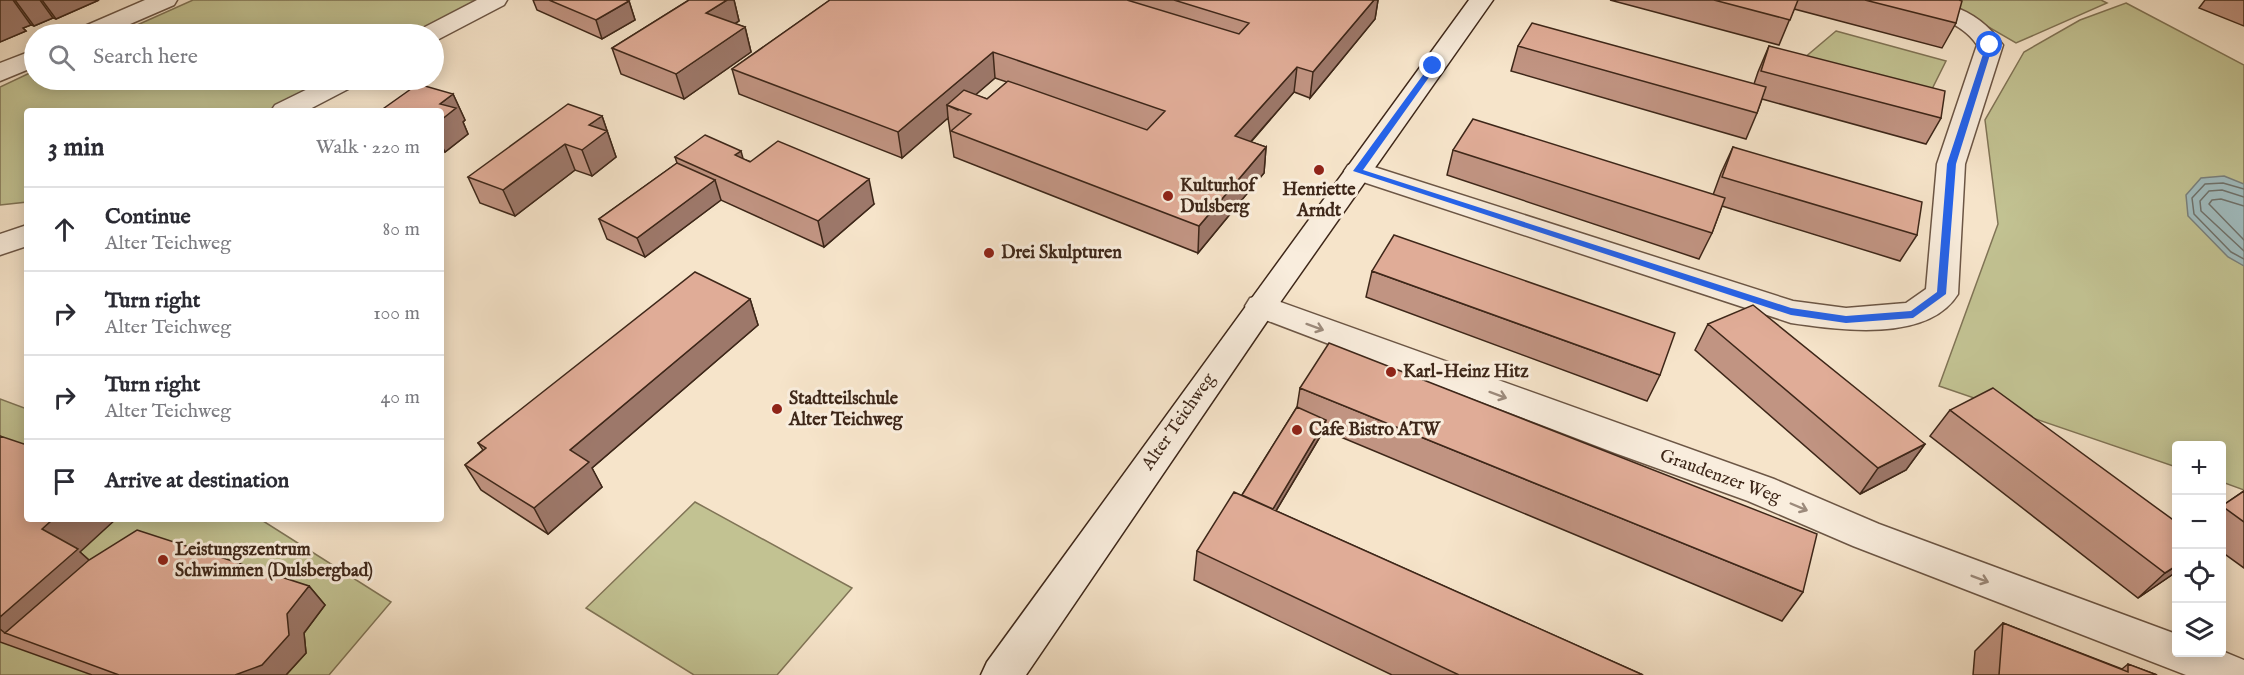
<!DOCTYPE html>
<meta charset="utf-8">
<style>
body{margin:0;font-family:"IM FELL English",serif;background:#f2f2f3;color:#2b2b33}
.controls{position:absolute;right:18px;bottom:18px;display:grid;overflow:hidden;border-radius:6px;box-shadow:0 3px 15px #0003}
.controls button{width:54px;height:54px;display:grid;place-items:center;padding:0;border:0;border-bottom:2px solid #e1e1e2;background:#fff;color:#2b2b33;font:30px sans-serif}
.stop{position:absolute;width:18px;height:18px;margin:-14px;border:4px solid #2563eb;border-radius:50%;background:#fff}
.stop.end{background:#2563eb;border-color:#fff;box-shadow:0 2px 6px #0008}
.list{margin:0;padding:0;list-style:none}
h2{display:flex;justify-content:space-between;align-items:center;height:78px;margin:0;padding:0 24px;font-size:26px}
h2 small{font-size:20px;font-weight:400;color:#7c7c81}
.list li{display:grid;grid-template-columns:39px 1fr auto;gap:18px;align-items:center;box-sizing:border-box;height:84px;padding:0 24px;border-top:2px solid #e1e1e2}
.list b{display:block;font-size:22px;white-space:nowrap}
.list p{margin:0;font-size:20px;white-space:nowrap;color:#7c7c81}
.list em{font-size:20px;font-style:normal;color:#7c7c81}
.icon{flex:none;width:33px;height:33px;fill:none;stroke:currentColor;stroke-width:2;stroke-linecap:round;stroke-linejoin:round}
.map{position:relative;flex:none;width:2244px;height:675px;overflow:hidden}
.search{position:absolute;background:#fff;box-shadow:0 3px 15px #0003;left:24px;top:24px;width:420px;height:66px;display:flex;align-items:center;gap:15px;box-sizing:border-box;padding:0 21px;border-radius:33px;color:#7c7c81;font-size:22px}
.panel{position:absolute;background:#fff;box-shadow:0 3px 15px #0003;left:24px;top:108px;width:420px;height:414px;border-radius:6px}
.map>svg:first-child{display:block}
</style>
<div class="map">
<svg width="2244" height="675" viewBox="0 0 2244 675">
<rect width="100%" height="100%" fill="#f6e4ca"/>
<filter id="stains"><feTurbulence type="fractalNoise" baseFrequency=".00333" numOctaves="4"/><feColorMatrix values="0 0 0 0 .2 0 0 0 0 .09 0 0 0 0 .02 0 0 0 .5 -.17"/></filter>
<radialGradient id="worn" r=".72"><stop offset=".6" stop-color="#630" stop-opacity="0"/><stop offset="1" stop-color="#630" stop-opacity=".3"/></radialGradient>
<path fill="#c2c292" stroke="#807456" stroke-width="1.5" d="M193,0H480L414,34H117Z
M1942,0H2101L2107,3L2016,43Z
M2126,3L2244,65V490L2222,482V446H2176V467L1939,386L1998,224L1985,120L2024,52L2080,20Z
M1836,31L1946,61L1923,107L1790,70Z
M34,71V80H328L268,111H27V202L0,205V87Z
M0,399L27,409V519H260L391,602L329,675H0Z
M695,502L852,588L777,675H694L586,608Z"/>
<path fill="#a0bcbf" stroke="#79807d" stroke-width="1.5" d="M2224,176L2244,184V266L2228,257L2188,216L2186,195L2201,178Z"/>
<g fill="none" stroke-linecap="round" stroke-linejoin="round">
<path stroke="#6f726c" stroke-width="1.5" d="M2244,189L2223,183L2205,184L2192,198L2194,214L2231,252L2244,259
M2244,197L2222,190L2209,191L2200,201L2201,211L2244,251
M2244,206L2221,199L2212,200L2209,204L2244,240"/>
<defs>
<path id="street" d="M145,0H177L174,5L107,34H74L78,29Z
M477,0H507L504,5L439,39L434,41V34H417L421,29Z
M1890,0C1938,0 1973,3 2003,45L1965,164L1958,294C1928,343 1839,330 1791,323L1348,177L1344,171L1348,165L1358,162L1368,165L1793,301L1846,308L1906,303L1926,289L1937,164L1977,45C1960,19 1922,12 1893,5Z
M34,50V67L0,81V63Z
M326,80H358L354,86L306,111H271L275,105Z
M27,225V246L0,255V234Z
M1261,295L1774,479L1879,524L2176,634V652L2222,651L2244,660V675H2186L1853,546L1748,501L1615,453L1250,314L1245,306L1250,298Z"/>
<path id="secondary" d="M1469,0H1493L1272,314L1026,675H981L987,662Z"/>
</defs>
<use href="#street" stroke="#6c5645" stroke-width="3"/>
<use href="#secondary" stroke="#3e2719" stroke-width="3"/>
<use href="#street" fill="#f9eddd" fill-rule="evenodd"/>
<use href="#secondary" fill="#f9eddd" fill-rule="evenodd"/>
</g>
<path fill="#c19482" stroke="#3e2719" stroke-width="1.5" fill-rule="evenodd" d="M0,0H99L56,19L53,18L34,26L31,25L23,28L26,31L0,42Z
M533,0H626L629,1L635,20L602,39L537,10Z
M689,0H734L739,21L735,24L745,27L751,52L684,99L621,74L612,48Z
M830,0H1378L1375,19L1310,98L1294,92L1251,142L1266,147L1264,173L1198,253L954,157L948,118L902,158L739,94L732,69ZM995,78L1007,82L987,99L975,95Z
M1610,0H1959L1956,23L1942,48L1794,9L1779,45Z
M2205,0H2244V26L2199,8Z
M1518,46L1754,84L1758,72L1769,46L1941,118L1926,144L1762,99L1757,113L1746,139L1511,71Z
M453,94L465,120L463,122L468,134L445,152L441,151V111Z
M602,116L616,157L592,176L575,170L515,216L480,203L468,177Z
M1733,147L1917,235L1900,261L1722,206L1712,233L1699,259L1447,175L1453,150L1713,195L1721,173Z
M675,157L743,159L874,204L824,247L721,200L645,257L607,239L599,219L677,163Z
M1372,271L1660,375L1647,401L1366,297Z
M750,299L758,325L592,468L602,487L548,534L481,490L465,465L483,450L478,443Z
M1708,324L1925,444L1906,470L1860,494L1695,350Z
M1300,388L1803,592L1782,621L1324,430L1276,511L1643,675H1392L1194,580L1197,551L1242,495L1297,407Z
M1950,410L2176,572L2138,598L1930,436Z
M0,436L80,552L89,560L309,586L325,605L304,633L306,653L286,675H92L0,642Z
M2244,491V568L2222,552V506Z
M2003,623L2122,669L2128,664L2157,675H1973L1975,651Z"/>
<path fill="#9d786a" stroke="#3e2719" stroke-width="1.5" d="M0,0H13L31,25L23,28L26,31L0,42Z
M15,0H40L53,18L34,26Z
M42,0H99L56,19Z
M727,0H734L739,21L713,38L706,13Z
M1374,0H1378L1375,19L1310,98L1313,72Z
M629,1L635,20L602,39L596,20Z
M745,27L751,52L684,99L676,74Z
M993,52L995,78L958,110L947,105L948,118L902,158L898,132Z
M1297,67L1294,92L1233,162L1235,136Z
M453,94L465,120L463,122L468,134L445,152L441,144L440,104Z
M602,116L616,157L592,176L582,150L589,125Z
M565,144L575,170L515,216L503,190Z
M1266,147L1264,173L1198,253L1199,226Z
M741,151L748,177L735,155Z
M869,179L874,204L824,247L818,221Z
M715,180L721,200L645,257L637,238Z
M750,299L758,325L592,468L602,487L548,534L534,508L570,450Z
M1326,420L1324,430L1261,536L1263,525Z
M1925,444L1906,470L1860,494L1878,468Z
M53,519H116L80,552L109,578L5,633L0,629V617L42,529Z
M2176,566V572L2138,598L2165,573Z
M309,586L325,605L304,633L306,653L286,675H235Z"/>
<path fill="#e0ac97" stroke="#3e2719" stroke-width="1.5" d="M549,0H626L629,1L596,20Z
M689,0H727L706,13L745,27L676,74L612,48Z
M830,0H1127L1239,34L1249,23L1174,0H1374L1313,72L1297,67L1235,136L1266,147L1199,226L951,131L971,114L947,105L964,90L987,99L1008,81L1147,130L1165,111L993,52L898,132L732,69Z
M1714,0H1798L1790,20Z
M1865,0H1959L1962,1L1956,23Z
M1532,23L1766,87L1757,113L1518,46Z
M1769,46L1945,91L1941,118L1761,71Z
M418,84L453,94L440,104L456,108L441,120V111H380Z
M568,104L602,116L589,125L607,131L582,150L565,144L503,190L468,177Z
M1473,119L1725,198L1712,233L1453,150Z
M705,135L741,151L735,155L750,162L778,141L869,179L818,221L675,157Z
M1733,147L1922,202L1917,235L1722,177Z
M677,163L715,180L637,238L599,219Z
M1394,235L1675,333L1660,375L1372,271Z
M695,272L750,299L570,450L589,462L534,508L465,465L486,448L478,443Z
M1753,305L1925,444L1878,468L1708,324Z
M1329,343L1817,534L1803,592L1300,388Z
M1993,388L2176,522V566L2165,573L1950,410Z
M1297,407L1326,420L1273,509L1242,495Z
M0,436L27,445V519H53L42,529L78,549L0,617Z
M2244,491V522L2222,506Z
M1234,492L1643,675H1459L1197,551Z
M137,530L309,586L287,614L289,635L262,665L235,675H119L5,633L89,560Z
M2003,623L2128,672V664L2157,675H1999Z"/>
<defs><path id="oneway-shaft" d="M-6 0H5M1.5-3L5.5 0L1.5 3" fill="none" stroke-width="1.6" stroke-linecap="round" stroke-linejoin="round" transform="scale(1.5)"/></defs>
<g stroke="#9c8a7b">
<use href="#oneway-shaft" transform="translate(1315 327) rotate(20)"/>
<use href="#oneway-shaft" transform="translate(1498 395) rotate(20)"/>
<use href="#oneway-shaft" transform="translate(1799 507) rotate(23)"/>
<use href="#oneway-shaft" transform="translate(1980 579) rotate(21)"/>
</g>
<path fill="#2563eb" d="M1990,43L1993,45L1956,164L1946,294L1913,318L1846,323L1791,315L1353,171L1431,64H1436L1437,66L1363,170L1791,308L1846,316L1911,311L1937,292L1947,164L1986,45Z"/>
<g fill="#8f2418" stroke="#f9eddd" stroke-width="2">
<circle cx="1319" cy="170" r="6"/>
<circle cx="1168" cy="196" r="6"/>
<circle cx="989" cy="253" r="6"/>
<circle cx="1391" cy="372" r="6"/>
<circle cx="777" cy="409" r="6"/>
<circle cx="1297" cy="430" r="6"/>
<circle cx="163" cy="560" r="6"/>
</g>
<g text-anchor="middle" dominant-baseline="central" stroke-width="6" stroke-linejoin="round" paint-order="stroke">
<g font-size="18" font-weight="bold" fill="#3e2719" stroke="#f9eddd" text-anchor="start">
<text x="1180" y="186">Kulturhof<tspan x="1180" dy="21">Dulsberg</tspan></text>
<text x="1319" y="190" text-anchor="middle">Henriette<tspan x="1319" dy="21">Arndt</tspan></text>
<text x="1001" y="253">Drei Skulpturen</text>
<text x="1403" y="372">Karl-Heinz Hitz</text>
<text x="789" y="399">Stadtteilschule<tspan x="789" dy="21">Alter Teichweg</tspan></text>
<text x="1309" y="430">Cafe Bistro ATW</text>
<text x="175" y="550">Leistungszentrum<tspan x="175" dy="21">Schwimmen (Dulsbergbad)</tspan></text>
</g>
<g font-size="18" fill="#3e2719" stroke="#f9eddd">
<text transform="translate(1179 422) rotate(-55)">Alter Teichweg</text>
<text transform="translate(1720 477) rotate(20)">Graudenzer Weg</text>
</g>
</g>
<rect width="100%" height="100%" filter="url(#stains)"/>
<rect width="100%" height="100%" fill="url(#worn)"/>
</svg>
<div class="controls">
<button>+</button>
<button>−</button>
<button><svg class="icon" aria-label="locate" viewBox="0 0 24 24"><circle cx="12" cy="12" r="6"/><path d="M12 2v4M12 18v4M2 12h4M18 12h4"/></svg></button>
<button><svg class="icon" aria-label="layers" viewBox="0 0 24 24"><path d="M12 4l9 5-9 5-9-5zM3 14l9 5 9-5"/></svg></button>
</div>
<div class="stop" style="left:1990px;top:45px"></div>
<div class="stop end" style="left:1433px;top:66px"></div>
<div class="search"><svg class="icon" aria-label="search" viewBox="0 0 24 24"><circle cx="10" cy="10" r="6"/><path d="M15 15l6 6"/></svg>Search here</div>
<section class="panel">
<h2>3 min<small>Walk · 220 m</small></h2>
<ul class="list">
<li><svg class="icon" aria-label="ahead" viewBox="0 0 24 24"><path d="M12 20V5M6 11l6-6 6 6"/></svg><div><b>Continue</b><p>Alter Teichweg</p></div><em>80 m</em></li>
<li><svg class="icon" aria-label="right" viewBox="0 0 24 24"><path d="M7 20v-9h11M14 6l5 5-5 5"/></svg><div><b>Turn right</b><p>Alter Teichweg</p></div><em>100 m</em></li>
<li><svg class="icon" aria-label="right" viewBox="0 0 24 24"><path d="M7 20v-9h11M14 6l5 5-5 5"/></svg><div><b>Turn right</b><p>Alter Teichweg</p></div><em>40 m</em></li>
<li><svg class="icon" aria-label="arrive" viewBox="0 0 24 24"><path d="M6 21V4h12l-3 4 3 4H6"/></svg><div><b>Arrive at destination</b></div></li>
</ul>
</section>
</div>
